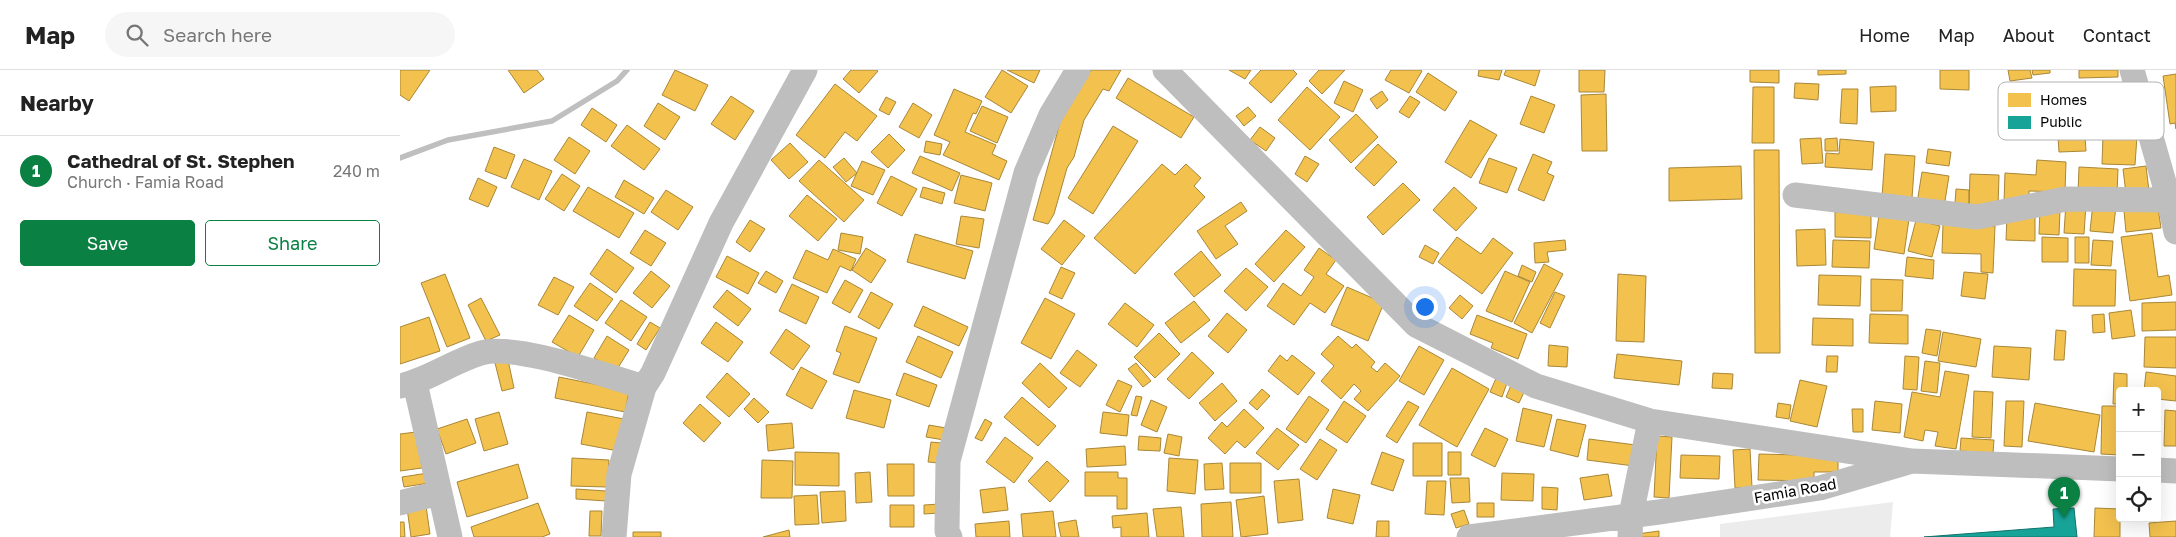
<!DOCTYPE html>
<meta charset="utf-8">
<style>
body{margin:0;font-family:"Golos Text",sans-serif;background:#f6f6f6;color:#222}
.controls{position:absolute;right:15px;bottom:15px;display:grid;overflow:hidden;border-radius:5px;box-shadow:0 5px 20px #0002}
.controls button{width:45px;height:45px;display:grid;place-items:center;padding:0;border:0;border-bottom:1px solid #e0e0e0;background:#fff;color:#222;font:25px sans-serif}
.you{position:absolute;left:1024px;top:236px;width:18px;height:18px;margin:-12px;border:4px solid #fff;border-radius:50%;background:#1a73e8;box-shadow:0 0 0 8px #1a73e833}
.badge{display:grid;place-items:center;width:32px;height:32px;border-radius:50%;background:#0b8043;color:#fff;font-size:16px;font-weight:700}
.pin{position:absolute;translate:-50% -41px;filter:drop-shadow(0 1px 2px #0008)}
.pin::after{content:'';position:absolute;top:26px;width:18px;height:15px;background:inherit;clip-path:polygon(0 0,100% 0,50% 100%)}
.list{margin:0;padding:0;list-style:none}
h2{display:flex;justify-content:space-between;align-items:center;height:65px;margin:0;padding:0 20px;font-size:21px}
h2 small{font-size:16px;font-weight:400;color:#767676}
.list li{display:grid;grid-template-columns:32px 1fr auto;gap:15px;align-items:center;box-sizing:border-box;height:70px;padding:0 20px;border-top:1px solid #e0e0e0}
.list b{display:block;font-size:19px;white-space:nowrap}
.list p{margin:0;font-size:16px;white-space:nowrap;color:#767676}
.list em{font-size:16px;font-style:normal;color:#767676}
.actions{display:flex;gap:10px;padding:15px 20px}
.actions a{flex:1;padding:11px 0;border:1px solid #0b8043;border-radius:5px;text-align:center;font-size:18px;color:#0b8043}
.actions .main{background:#0b8043;color:#fff}
.icon{flex:none;width:28px;height:28px;fill:none;stroke:currentColor;stroke-width:2;stroke-linecap:round;stroke-linejoin:round}
.map{position:relative;flex:none;width:1776px;height:467px;overflow:hidden}
header{display:flex;align-items:center;gap:30px;box-sizing:border-box;height:70px;padding:0 25px;background:#fff;border-bottom:1px solid #e0e0e0}
header strong{font-size:24px}
nav{display:flex;gap:28px;margin-inline-start:auto;font-size:18px}
.search{width:350px;height:45px;background:#f6f6f6;display:flex;align-items:center;gap:12px;box-sizing:border-box;padding:0 18px;border-radius:28px;color:#767676;font-size:19px}
main{display:flex}
aside{flex:1;background:#fff}
.map>svg:first-child{display:block}
</style>
<header>
<strong>Map</strong>
<div class="search"><svg class="icon" aria-label="search" viewBox="0 0 24 24"><circle cx="10" cy="10" r="6"/><path d="M15 15l6 6"/></svg>Search here</div>
<nav><a>Home</a><a>Map</a><a>About</a><a>Contact</a></nav>
</header>
<main>
<aside>
<h2>Nearby<small></small></h2>
<ul class="list">
<li><span class="badge">1</span><div><b>Cathedral of St. Stephen</b><p>Church · Famia Road</p></div><em>240 m</em></li>
</ul>
<div class="actions"><a class="main">Save</a><a>Share</a></div>
</aside>
<div class="map">
<svg width="1776" height="467" viewBox="0 0 1776 467">
<rect width="100%" height="100%" fill="#fff"/>
<path fill="#ececec" d="M1493,432L1490,467H1320V454Z"/>
<path fill="#f2c14e" stroke="#a98737" d="M0,0H30L9,31L0,25Z
M108,0H137L144,9L124,23Z
M275,0L308,15L295,41L262,25Z
M451,0H476L478,1L459,23L443,9Z
M602,0L628,16L611,43L585,27Z
M607,0H640L634,13Z
M691,0H721L709,21L703,19L684,50L674,87L667,98L654,144L648,154L633,150L661,49Z
M829,0H851L845,9Z
M861,0H893L897,4L871,33L849,13Z
M919,0H945L922,24L909,11Z
M991,0H1020L1022,1L1009,23L985,10Z
M1079,0H1102L1099,10L1078,6Z
M1106,0H1140L1135,16L1104,5Z
M1179,0H1205L1204,22H1179Z
M1350,0H1379V13L1350,12Z
M1418,0H1446V4L1418,5Z
M1540,0H1569V20L1540,19Z
M1608,0H1630L1632,8L1610,11Z
M1632,0H1650V3L1633,5Z
M1679,0H1718V7L1679,8Z
M1028,3L1057,22L1045,41L1016,22Z
M1776,4V59L1775,53L1770,54L1763,6Z
M728,8L794,47L781,68L716,28Z
M944,11L963,20L953,42L934,33Z
M1395,13L1419,14L1418,30L1394,28Z
M435,14L477,46L457,71L445,62L425,88L396,65Z
M1496,16V41L1471,42L1470,17Z
M907,17L940,47L910,80L878,50Z
M1353,17H1374V73H1352Z
M554,19L582,31L576,44L573,43L565,62L596,75L592,84L607,91L599,110L543,85L550,72L534,65Z
M1442,19H1458L1457,54L1440,53Z
M982,21L988,30L977,39L970,29Z
M1206,24L1207,81H1182L1181,25Z
M331,26L354,41L335,70L311,54Z
M1010,26L1020,32L1009,48L999,42Z
M1131,26L1155,35L1144,63L1120,54Z
M486,27L496,32L489,45L479,40Z
M258,33L280,47L265,70L244,56Z
M513,33L532,45L519,68L499,57Z
M582,36L608,47L597,73L570,61Z
M848,37L856,46L844,56L836,46Z
M192,38L217,55L206,72L181,55Z
M956,44L978,67L951,93L929,70Z
M1070,50L1097,65L1071,108L1045,92Z
M1684,51L1686,81L1659,82L1657,53Z
M227,55L260,79L244,100L211,76Z
M713,56L738,71L693,144L668,128Z
M860,57L875,68L866,81L850,70Z
M489,64L505,80L488,98L471,82Z
M1703,65L1737,66L1735,95L1702,94Z
M169,67L190,81L175,104L154,90Z
M1421,68L1423,93L1402,94L1400,69Z
M1437,68L1438,81H1425V69Z
M1440,69L1474,72L1472,100L1425,97L1426,83L1439,84Z
M526,71L542,74L540,85L524,82Z
M390,73L408,92L389,109L371,90Z
M978,74L997,92L974,116L955,98Z
M94,77L115,85L106,109L85,101Z
M1528,79L1551,82L1549,96L1526,93Z
M1354,80H1379L1380,283H1355Z
M1133,84L1152,92L1147,103L1154,106L1144,131L1118,120Z
M1485,84L1515,86L1512,128L1482,127Z
M520,86L560,103L552,121L512,103Z
M905,86L919,94L907,112L895,104Z
M444,88L457,103L446,112L433,97Z
M1089,88L1117,98L1107,123L1079,113Z
M124,89L152,101L139,130L111,117Z
M419,90L464,130L444,152L399,111Z
M1637,90L1666,92L1665,122L1629,121V134L1604,132L1605,103L1636,105Z
M462,91L485,100L473,125L451,116Z
M762,94L775,105L786,94L801,108L794,116L805,127L735,204L694,168Z
M1341,96L1342,129L1269,131V98Z
M1746,96L1749,121L1726,124L1723,99Z
M1679,97L1718,99L1717,124L1678,122Z
M1522,102L1549,106L1544,137L1517,133Z
M162,104L180,116L164,141L145,129Z
M1570,104L1599,105L1598,137L1569,136Z
M561,105L592,113L585,141L554,133Z
M491,106L517,119L502,146L477,133Z
M78,108L97,117L88,137L69,129Z
M224,110L254,128L244,144L215,127Z
M1003,113L1020,130L983,165L967,147Z
M188,117L234,143L219,168L173,141Z
M523,117L545,123L542,134L520,127Z
M1054,117L1077,138L1056,161L1033,140Z
M1556,119L1569,120V134L1555,133Z
M266,120L293,137L278,160L251,142Z
M407,125L437,149L418,171L389,146Z
M841,132L847,141L825,156L838,174L816,189L797,161Z
M1666,132L1686,134L1684,164L1664,163Z
M1693,133L1716,136L1713,163L1690,161Z
M1758,137L1761,158L1726,162L1724,141Z
M1640,139L1660,140L1659,165L1639,164Z
M1435,142H1471V168L1435,167Z
M1479,145L1509,149L1504,184L1474,179Z
M561,146L584,149L579,178L556,174Z
M1607,146H1635V171L1606,170Z
M350,150L365,159L350,182L336,172Z
M664,150L685,166L662,195L641,179Z
M1516,150L1540,156L1532,187L1508,181Z
M1543,154L1595,156L1593,203L1581,202V184L1542,183Z
M1425,159L1426,195L1397,196L1396,160Z
M245,160L266,173L251,196L230,183Z
M886,160L905,177L874,212L855,194Z
M441,163L463,167L460,184L438,180Z
M1752,163L1758,207L1769,205L1772,225L1730,231L1721,167Z
M515,164L573,181L565,209L507,192Z
M1057,167L1081,184L1093,168L1113,183L1082,224L1038,192Z
M1642,167L1668,168V192H1642Z
M1675,167H1689V193H1675Z
M1165,170L1166,180L1147,182L1149,192L1135,193L1134,173Z
M1433,170L1470,171L1469,198L1432,197Z
M1693,170L1713,171L1711,196L1691,195Z
M1025,175L1039,183L1033,194L1019,187Z
M466,178L486,190L471,213L452,200Z
M919,178L936,190L926,204L944,216L925,243L910,233L894,255L867,236L883,213L901,226L914,207L904,200Z
M207,179L234,198L216,223L190,204Z
M433,179L456,189L451,201L440,196L427,223L393,208L406,180L428,190Z
M801,181L821,205L794,227L774,204Z
M327,186L359,203L348,224L316,207Z
M1507,187L1534,190L1533,209L1505,206Z
M1144,194L1163,204L1132,263L1114,253Z
M1122,195L1136,202L1132,212L1118,206Z
M661,197L675,203L662,229L649,223Z
M846,198L868,217L846,241L824,221Z
M1674,199L1716,200L1715,236H1673Z
M251,201L270,216L252,238L233,223Z
M366,201L383,211L376,223L358,213Z
M1105,201L1130,212L1112,252L1086,241Z
M1564,202L1588,204L1585,229L1561,226Z
M45,204L70,268L47,277L21,213Z
M1218,204L1246,206L1244,272L1216,271Z
M1419,205L1461,206L1460,236L1418,235Z
M154,207L174,217L158,245L138,235Z
M1471,209L1503,210L1502,241H1471Z
M445,210L463,220L450,243L432,233Z
M190,213L213,229L197,251L174,236Z
M392,214L419,227L406,254L379,241Z
M947,217L984,233L968,271L931,255Z
M327,220L351,239L338,256L313,237Z
M471,222L493,234L479,259L458,247Z
M1155,222L1165,226L1150,258L1140,253Z
M1060,225L1073,236L1062,249L1049,238Z
M81,228L100,265L86,271L68,235Z
M645,228L675,244L651,289L621,273Z
M221,230L247,247L231,271L205,253Z
M794,231L810,250L781,273L765,253Z
M1776,232V260L1742,261V233Z
M725,233L754,255L737,277L708,254Z
M523,236L568,257L559,276L514,256Z
M1731,240L1735,266L1712,269L1709,243Z
M827,243L847,260L828,283L808,266Z
M1470,244L1508,245V274L1469,273Z
M1704,244L1705,262L1693,263L1692,245Z
M169,245L194,260L178,287L152,272Z
M1077,245L1127,264L1118,289L1091,278L1093,273L1070,264Z
M29,247L40,281L0,294V257Z
M1413,248L1453,249V276L1412,275Z
M250,252L260,258L246,280L237,274Z
M316,252L343,272L328,292L301,273Z
M445,256L477,268L459,313L433,304L441,283L436,281Z
M386,259L410,276L393,300L370,283Z
M1526,259L1541,261L1537,286L1522,283Z
M1656,260L1666,261L1664,290H1654Z
M1543,262L1581,269L1576,297L1538,291Z
M759,263L780,284L755,308L734,287Z
M207,266L229,280L216,301L194,288Z
M518,266L553,282L541,308L506,292Z
M938,266L952,278L956,274L975,292L971,297L977,302L985,293L1000,306L968,341L954,329L961,321L954,314L941,329L921,311L934,296L921,284Z
M1745,267H1776V298L1744,297Z
M1149,275L1168,277L1167,297L1148,296Z
M1019,276L1044,290L1024,325L999,311Z
M1594,276L1631,278L1629,310L1592,307Z
M677,280L697,295L680,317L660,303Z
M792,282L814,303L789,329L767,309Z
M1217,284L1282,291L1279,315L1214,308Z
M880,285L887,291L892,285L915,303L898,325L868,301Z
M1427,286H1438L1437,302H1426Z
M1505,286L1519,287L1517,320L1503,319Z
M108,290L114,318L102,321L95,293Z
M1525,291L1540,293L1537,323L1521,321Z
M640,293L667,318L649,338L622,313Z
M736,293L751,311L743,317L728,299Z
M401,297L427,311L412,339L386,325Z
M1052,298L1089,319L1057,377L1019,355Z
M1545,301L1569,305L1556,379L1535,376L1538,362L1525,360L1523,371L1504,367L1512,322L1540,327Z
M1746,302L1776,306V331L1757,329V321H1744Z
M327,303L350,324L329,347L306,327Z
M504,303L537,315L529,337L496,325Z
M1313,303L1333,304L1332,319L1312,318Z
M1714,303L1727,304V321H1720V334H1713Z
M1097,306L1108,310L1102,327L1090,322Z
M159,307L229,321L225,342L155,328Z
M718,310L732,316L720,342L706,335Z
M1400,310L1427,316L1417,357L1390,351Z
M822,313L837,331L815,351L799,333Z
M1112,313L1125,320L1119,333L1106,327Z
M862,319L870,326L857,340L849,333Z
M454,320L491,330L484,358L446,348Z
M1574,321L1593,322L1591,368L1572,367Z
M736,326L742,327L737,346L731,345Z
M909,326L929,340L906,373L886,359Z
M622,327L656,356L638,376L604,347Z
M354,328L369,342L358,353L344,339Z
M751,330L767,337L757,362L741,355Z
M944,331L966,346L947,373L926,359Z
M1008,331L1019,337L997,373L986,366Z
M1475,331L1502,334L1500,363L1472,360Z
M1606,331H1624L1622,377L1604,376Z
M1378,333L1391,335L1389,349L1376,347Z
M1635,333L1700,345L1694,382L1628,371Z
M300,334L321,353L304,372L283,353Z
M1702,336H1720V385L1701,384Z
M1123,338L1152,345L1144,377L1116,371Z
M844,339L864,358L845,378L837,371L825,384L808,368L822,352L827,357Z
M1452,339H1463V362H1453Z
M1765,340L1776,341V376H1764Z
M99,342L108,374L84,381L75,349Z
M187,342L224,349L218,381L181,374Z
M703,342L729,345L727,366L700,363Z
M67,349L76,373L46,384L37,359Z
M585,349L592,353L582,371L575,368Z
M1157,349L1186,355L1178,387L1150,380Z
M392,353L394,378L368,381L366,355Z
M529,355L546,358L544,370L526,367Z
M877,358L899,375L878,400L856,383Z
M1085,358L1108,369L1095,397L1071,385Z
M16,362L22,398L0,401V364Z
M768,364L782,367L779,386L764,383Z
M739,366L761,368L760,381L738,380Z
M1257,366L1272,367L1269,428L1254,427Z
M605,367L633,388L614,413L586,392Z
M1561,368L1594,370L1593,383L1560,381Z
M920,369L937,380L917,410L900,399Z
M1189,369L1236,375L1234,396L1187,390Z
M531,372L541,373L538,393L528,392Z
M1013,373H1042V406H1013Z
M725,376L726,395L687,397L686,379Z
M1350,379L1352,417L1335,418L1333,380Z
M395,382L439,383V416L395,415Z
M982,382L1004,390L993,421L971,414Z
M1048,382H1061V405H1048Z
M1359,384L1438,386V402H1414V411L1358,410Z
M1281,385L1320,386L1319,409L1280,408Z
M172,388L209,390L207,417L171,416Z
M769,388L798,390L795,424L767,421Z
M362,390L393,391L392,428H361Z
M647,391L669,411L650,432L628,411Z
M822,393L824,419L805,420L804,394Z
M830,393H861V423H830Z
M118,394L128,428L67,447L57,412Z
M487,394H514V426H488Z
M470,402L472,432L456,433L455,403Z
M685,402H718V408H727V439H717V426H685Z
M28,403L29,413L4,417L2,407Z
M1102,403L1134,404L1133,431L1101,430Z
M1208,404L1212,426L1184,430L1180,408Z
M1050,408H1069L1070,432L1052,433Z
M899,409L903,450L878,453L874,411Z
M1027,411H1046L1044,445L1025,444Z
M605,417L608,440L583,443L580,420Z
M1142,417L1158,418L1157,440L1142,439Z
M176,419L206,421V431L176,429Z
M933,419L960,425L953,454L927,448Z
M445,421L446,451L422,453L420,422Z
M417,425L419,454L395,455L394,426Z
M864,426L868,464L841,467L836,430Z
M831,432L833,467H802L801,434Z
M138,433L150,464L142,467H74L71,457Z
M1077,433H1094V447H1077Z
M540,434V443L524,444V435Z
M490,435H514V457H490Z
M26,436L30,464L11,467L7,438Z
M781,437L784,467H757L753,439Z
M1695,438L1720,439V467H1694Z
M1064,440L1069,454L1056,458L1051,444Z
M190,441H202L201,466H189Z
M653,441L656,467H623L621,444Z
M747,443L749,467H721V457L713,458L712,446Z
M676,450L679,467H661L658,453Z
M609,451L610,467H576L575,454Z
M977,451H989V467H976Z
M1776,451V467H1750L1749,453Z
M0,452H4L5,467H0Z
M389,460L390,467H363Z
M1259,461V467H1238L1237,464Z
M233,462H261V467H233Z"/>
<path fill="#17a398" stroke="#10726a" d="M1674,438L1677,467H1524L1654,457L1653,439Z"/>
<g fill="none" stroke-linecap="round" stroke-linejoin="round">
<path stroke="#bfbfbf" stroke-width="5.5" d="M0,88L48,70L152,51L217,11L227,0"/>
<path stroke="#bebebe" stroke-width="25" d="M765,0L1016,255L1136,316L1250,351L1512,391
M1732,0L1769,130L1776,162
M1395,125L1577,147L1666,129L1769,130
M15,313L50,467
M0,316C29,310 53,291 81,283C117,273 206,306 244,317
M1757,400L1776,401
M0,433L39,423
M214,467L219,404L244,317L253,303L321,153L405,0
M550,467L547,461L548,391L626,103L651,45L678,0
M1069,467L1259,442L1420,418L1512,391L1720,399
M1230,467L1231,445L1250,351"/>
</g>
<g text-anchor="middle" dominant-baseline="central" stroke-width="5" stroke-linejoin="round" paint-order="stroke">
<g font-size="15" fill="#000" stroke="#fff">
<text transform="translate(1395 420) rotate(-10)">Famia Road</text>
</g>
</g>
<rect x="1598" y="12" width="166" height="58" rx="8" fill="#fff" stroke="#b2b2b2" stroke-width="1"/>
<rect x="1608" y="23" width="23" height="14" fill="#f2c14e"/>
<rect x="1608" y="46" width="23" height="13" fill="#17a398"/>
<g font-size="14" fill="#000">
<text x="1640" y="35">Homes</text>
<text x="1640" y="57">Public</text>
</g>
</svg>
<div class="controls">
<button>+</button>
<button>−</button>
<button><svg class="icon" aria-label="locate" viewBox="0 0 24 24"><circle cx="12" cy="12" r="6"/><path d="M12 2v4M12 18v4M2 12h4M18 12h4"/></svg></button>
</div>
<div class="you"></div>
<div class="pin badge" style="left:1664px;top:448px">1</div>
</div>
</main>
